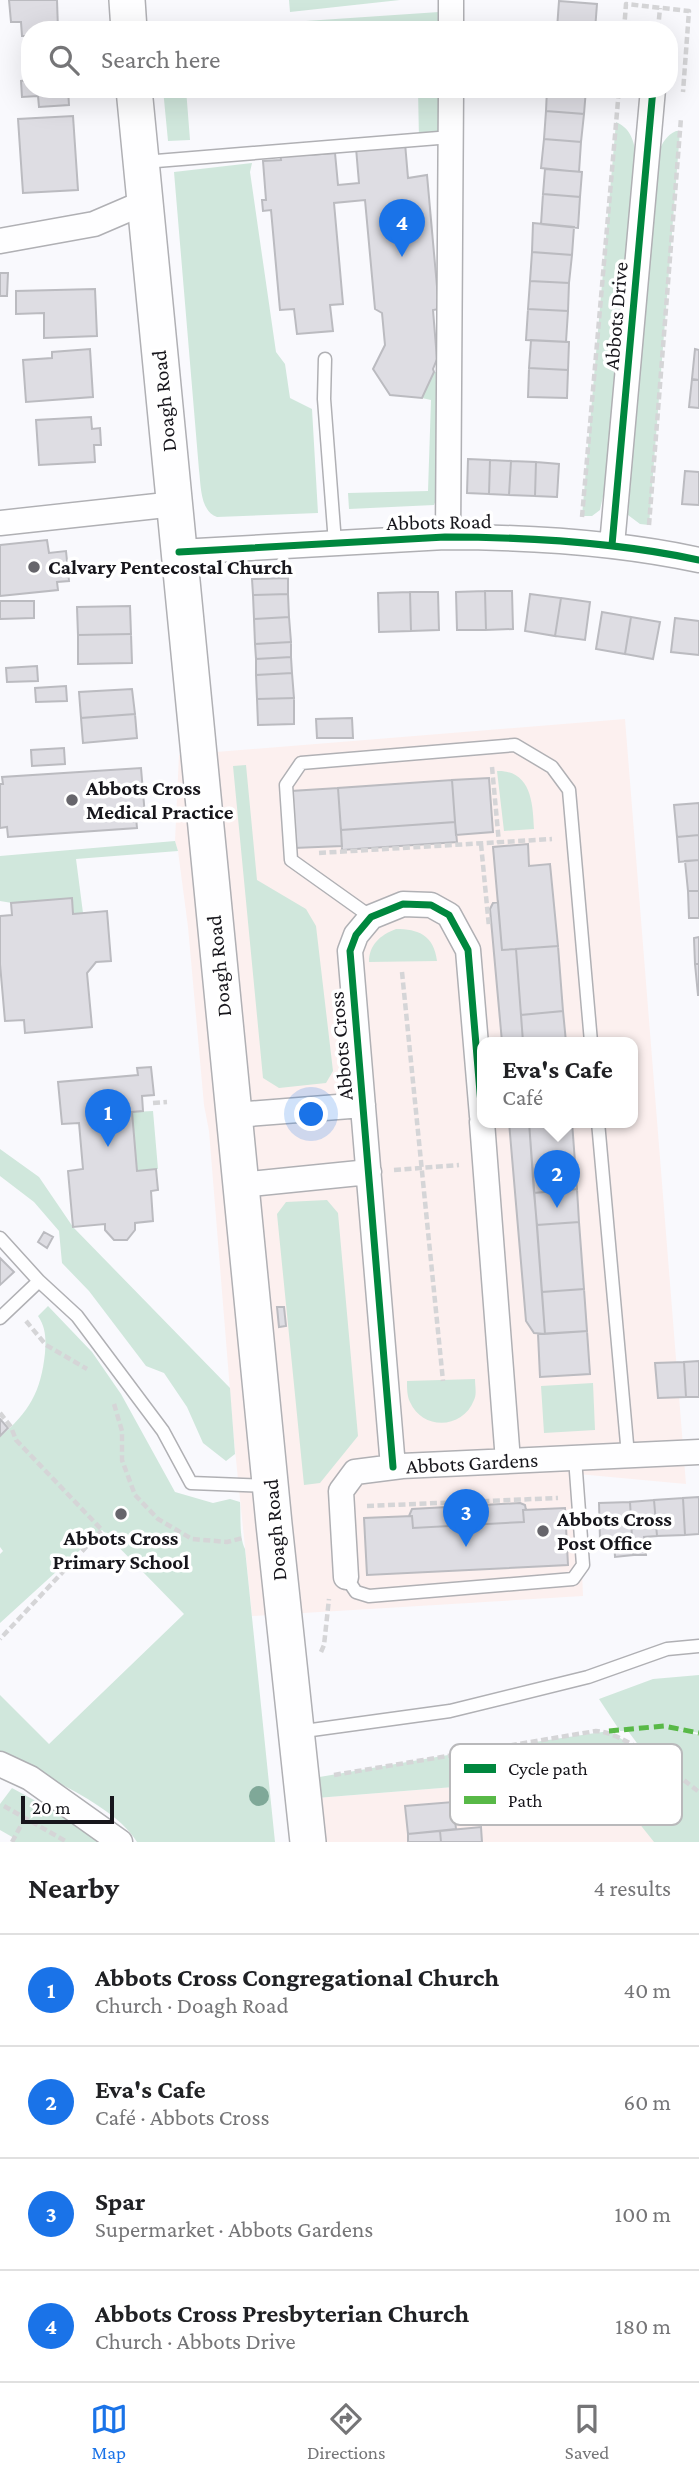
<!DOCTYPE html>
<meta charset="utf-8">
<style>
body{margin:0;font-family:"Crimson Pro",serif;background:#f2f2f2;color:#202124}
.scale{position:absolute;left:21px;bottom:18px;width:93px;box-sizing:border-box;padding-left:7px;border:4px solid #17161c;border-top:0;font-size:19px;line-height:24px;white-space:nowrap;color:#17161c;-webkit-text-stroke:5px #fff;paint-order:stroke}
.you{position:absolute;left:312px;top:1115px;width:24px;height:24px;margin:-18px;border:5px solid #fff;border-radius:50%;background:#1a73e8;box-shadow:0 0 0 10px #1a73e833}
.badge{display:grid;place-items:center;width:46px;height:46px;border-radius:50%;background:#1a73e8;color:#fff;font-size:23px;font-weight:700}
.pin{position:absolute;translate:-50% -58px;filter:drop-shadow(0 2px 4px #0008)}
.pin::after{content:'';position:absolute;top:37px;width:24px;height:21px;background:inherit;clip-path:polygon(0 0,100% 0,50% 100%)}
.popup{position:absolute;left:477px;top:1037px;width:161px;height:91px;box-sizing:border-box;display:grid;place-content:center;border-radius:14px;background:#fff;filter:drop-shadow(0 2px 5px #0005);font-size:23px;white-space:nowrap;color:#757577}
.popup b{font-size:26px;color:#202124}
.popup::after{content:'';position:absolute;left:50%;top:100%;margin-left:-14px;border:14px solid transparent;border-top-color:#fff}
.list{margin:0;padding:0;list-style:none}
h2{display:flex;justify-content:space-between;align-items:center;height:91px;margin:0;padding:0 28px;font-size:30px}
h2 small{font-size:23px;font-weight:400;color:#757577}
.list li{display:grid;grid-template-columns:46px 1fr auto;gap:21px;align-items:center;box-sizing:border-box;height:112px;padding:0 28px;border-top:2px solid #e0e0e0}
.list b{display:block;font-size:26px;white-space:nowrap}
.list p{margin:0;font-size:23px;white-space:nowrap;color:#757577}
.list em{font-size:23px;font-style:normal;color:#757577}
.icon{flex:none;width:38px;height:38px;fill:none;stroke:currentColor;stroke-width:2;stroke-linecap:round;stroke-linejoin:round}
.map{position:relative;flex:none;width:699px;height:1842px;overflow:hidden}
.search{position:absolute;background:#fff;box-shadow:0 7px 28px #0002;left:21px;right:21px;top:21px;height:77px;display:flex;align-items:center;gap:18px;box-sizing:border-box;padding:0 24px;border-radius:28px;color:#757577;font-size:26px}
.sheet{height:539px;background:#fff}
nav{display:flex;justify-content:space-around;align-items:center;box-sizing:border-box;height:98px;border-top:2px solid #e0e0e0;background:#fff;font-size:19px;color:#757577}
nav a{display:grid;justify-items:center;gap:4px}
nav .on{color:#1a73e8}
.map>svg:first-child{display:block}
</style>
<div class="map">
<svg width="699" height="1842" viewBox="0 0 699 1842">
<rect width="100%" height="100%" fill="#f9f9fd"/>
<path fill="#fcf0ef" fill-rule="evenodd" d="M625,719L686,1484L578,1474L583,1596L252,1616L234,1440L209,1131L204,1105L188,927L178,851L175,841L179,755ZM482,1042H632V1122H482Z
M605,1775L655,1842H308L304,1799Z"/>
<path fill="#d0e7dc" d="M289,0H400L290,12Z
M439,12L440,30H171Z
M163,89H186L190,140L168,141Z
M418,89H440V138L419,140Z
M616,122C630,128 633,139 636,153L607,478L600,510L592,516H582Z
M676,131H680L649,525L640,524L628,515L655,179C658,160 657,140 676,131Z
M252,163L250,172L276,352L285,364L290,398L312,409L318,513L217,517C200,511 201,486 199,470L174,172Z
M434,372H438L436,500L434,505L349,509L348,493L428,491L431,400L422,398Z
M246,765L257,880L306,909L316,926L333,1071L326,1083L279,1088L263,1078L233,766Z
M497,771C531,770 533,803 534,829L504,831Z
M175,841L178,851L76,859L83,913L73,914L72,899L12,903L0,901V856Z
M396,929C418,929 434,935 437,961L369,962C369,945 380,935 396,929Z
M153,1111L158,1169L137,1171L132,1112Z
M0,1149L39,1177L73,1227L230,1388L235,1454L226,1461L203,1443L187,1407L164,1373L146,1366L89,1291L62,1263L59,1231L34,1202L0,1176Z
M327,1200L338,1213L358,1436L320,1483L304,1485L277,1214L286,1202Z
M48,1306L92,1352L121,1394L175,1492L213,1503L230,1499L240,1502C241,1516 239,1537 245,1549L275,1842H137C114,1804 40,1775 0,1754V1695L49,1744L184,1614L102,1530L0,1623V1554L3,1551L0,1547V1437C29,1412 41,1392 45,1353C46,1339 46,1328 38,1316Z
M475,1379C475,1386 477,1394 474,1400C463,1429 423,1431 410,1402C407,1396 407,1388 407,1381Z
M593,1383L595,1430L544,1433L541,1386Z
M699,1675V1733L677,1729L699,1735V1842H654L615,1793L605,1775L304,1799L302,1780L460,1753L609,1731L645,1754L628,1731H620L599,1699L653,1679Z
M12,1788L85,1828L99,1842H12L14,1838L0,1830V1804Z"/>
<path fill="#dedde3" stroke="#bbbbc0" stroke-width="2" d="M9,0H57L58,30H30V36H22L21,22H11Z
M559,1L597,4L595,30L557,29Z
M30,80V89H68L69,105L39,107L38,96L22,97L21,81Z
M547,89H586L584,114L546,111Z
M546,111L584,114L581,142L544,139Z
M73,116L78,190L23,193L18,119Z
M544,139L581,142L579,172L541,168Z
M405,143L408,178L427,175L439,309L433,310L437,359L433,369L434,372L422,398L390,395L373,369L385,345L382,313L375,309L365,200L334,203L343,304L330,305L333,331L297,334L294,309L280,310L271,210L263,211L262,200H266L263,161L281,160L280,153L310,150V155L335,153L338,185L359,183L356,148Z
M545,169L582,172L580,197L543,194Z
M543,194L580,197L578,228L541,224Z
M533,223L574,227L572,255L532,252Z
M532,252L572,255L569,283L530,281Z
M0,273H8L7,296H0Z
M530,281L569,283L568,311L528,309Z
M95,289L97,336L44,338V313L16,314V291Z
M528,309L568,311L566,342L526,340Z
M531,340L569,342L568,370L529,368Z
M90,349L93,397L26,402L23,360L52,358V352Z
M695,349L699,350V380L692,379Z
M529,368L568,370L567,398L528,397Z
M692,379L699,380V408L689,407Z
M91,417L92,429L100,428L101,445H94L95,462L39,465L36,420Z
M468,459L490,460L489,494L467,493Z
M490,460L511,461L509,495L489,494Z
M511,461L536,462L535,496L509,495Z
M536,462L559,464L557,497L535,496Z
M685,471L699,472V505L682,504Z
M47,540L49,553L66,551L69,581L57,582L58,590L0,596V545Z
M288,578V594L253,595L252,579Z
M485,591L486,630H457L456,592Z
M485,591H512L513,629L486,630Z
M410,592L411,631L379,632L378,593Z
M410,592H438L439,630L411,631Z
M288,594L289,617L254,619L253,595Z
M530,594L561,598L555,636L525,631Z
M561,598L590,602L585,640L555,636Z
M0,601H34V618L0,619Z
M130,606L131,634L78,635L77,607Z
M602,612L631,617L625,654L596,649Z
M289,617L291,642L255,644L254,619Z
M631,617L660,622L653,659L625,654Z
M675,618L699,621V655L671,652Z
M131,634L132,663L78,664V635Z
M291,642V657L256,659L255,644Z
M291,657L292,673L256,675V659Z
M37,666L38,681L7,682L6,668Z
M292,673L294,698L257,699L256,675Z
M66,686L67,701L36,702L35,688Z
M132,689L135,714L81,718L79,692Z
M294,698V724L258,725L257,699Z
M135,714L137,738L83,743L81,718Z
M352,718L353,738H317L316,719Z
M64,748L65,764L32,766L31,750Z
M141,768L145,816L136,817L137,828L8,837L7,827L0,828V784H3L2,777Z
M489,778L493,832L456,835L452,780Z
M452,780L455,822L341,830L338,788Z
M338,788L342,846L294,848L291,791Z
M699,803V835L677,837L674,805Z
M455,822L457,842L342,850L341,830Z
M699,835V860L679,862L677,837Z
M528,844L529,866L550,864L558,946L502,950L493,847Z
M699,860V891H688L685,861Z
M688,891H699V918H689Z
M72,898L73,914L107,911L111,961L96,962L87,973L92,1027L25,1033L24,1020L5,1021L0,964V916L12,915L11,903Z
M498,902L502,950L516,949L523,1042H502L490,909L493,903Z
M699,937V964H695L694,938Z
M558,946L563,1011L521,1015L516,949Z
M695,964H699V995H698Z
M563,1011L566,1042H523L521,1015Z
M151,1067L154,1095L142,1096L143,1111L132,1112L137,1171L156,1169L158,1190L151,1191L153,1221L135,1223V1230L127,1240H114L105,1230V1224L73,1227L68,1171L83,1169L79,1123L62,1124L58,1082L138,1075L137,1068Z
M509,1122H529L545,1334L534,1333L526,1321Z
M529,1122H572L577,1189L534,1193Z
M577,1189L579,1222L537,1225L534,1193Z
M579,1222L584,1289L542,1292L537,1225Z
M44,1232L53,1237L47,1248L38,1242Z
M0,1258L14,1272L0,1285Z
M584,1289L587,1331L545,1334L542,1292Z
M277,1307H284L286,1326L279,1327Z
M587,1331L590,1374L540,1377L538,1334Z
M699,1361V1397H686L684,1362Z
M684,1362L686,1397L658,1398L655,1363Z
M0,1419L8,1428L0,1436Z
M699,1497V1534L685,1535L683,1498Z
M683,1498L685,1535L657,1536L654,1500Z
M654,1500L657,1536L644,1537L646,1555H633L630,1502Z
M630,1502L633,1555L615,1557L614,1540H600L599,1503Z
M520,1503L525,1505L526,1510H523L524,1522L413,1528L412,1516H409L412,1509Z
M565,1508L568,1565L367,1575L364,1518L412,1516L413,1528L524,1522L523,1510Z
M453,1802L456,1829L408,1834L405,1806Z
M481,1827L482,1842H441L440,1831Z
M440,1831L441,1842H408V1834Z"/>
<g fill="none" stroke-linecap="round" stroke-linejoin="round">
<defs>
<path id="lane" d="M144,162L451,137
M325,359L324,399L335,543
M371,917L291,860L286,785L301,763L515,745L552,767L569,790L591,1042
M598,1122L628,1455
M0,1238L39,1281L77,1316L163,1431L191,1483L267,1486
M0,1318L39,1281
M346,1577L356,1592L369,1596L573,1579L583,1565L575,1458
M297,1732L450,1711L588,1677L667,1649L699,1646"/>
<path id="street" d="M451,30V0
M0,241L94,224L143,203
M0,523L175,504
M448,537L451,89
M612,545L653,89
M179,552L445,537C530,537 615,542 699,560
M235,1115L363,1105
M482,1122L508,1461
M241,1185L369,1172
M393,1467L350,951L356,935L371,917L403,904L431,905L449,915L468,950L482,1116
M346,1577L341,1491L355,1472L402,1466L699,1452
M0,1764L30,1778L120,1842"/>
<path id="secondary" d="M127,0L129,30
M134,89L274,1524L308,1842"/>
</defs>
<use href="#lane" stroke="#b0b0b4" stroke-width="15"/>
<use href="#street" stroke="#b0b0b4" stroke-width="27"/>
<use href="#secondary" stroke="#b0b0b4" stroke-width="38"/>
<path stroke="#d5d5d7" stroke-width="4.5" stroke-dasharray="7 3.5" stroke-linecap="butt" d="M624,30L626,4L689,11L683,92
M658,30L660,8
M582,517L619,89
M649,525L681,118
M492,767L499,843
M481,844L489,927
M319,853L552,839
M402,972L443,1381
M153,1103L167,1102
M394,1170L459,1165
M26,1321L46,1345L87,1369
M114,1404L122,1431V1460L135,1495L158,1519L192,1539L227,1542L243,1538
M0,1413L11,1427L16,1440L102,1530L0,1639
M367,1506L558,1498
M321,1652L324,1645L329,1599
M334,1775L596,1731C624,1732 676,1774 699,1792
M4,1806L67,1842
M12,1842L25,1818"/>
<use href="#lane" stroke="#fefeff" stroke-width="12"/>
<use href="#street" stroke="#fefeff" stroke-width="24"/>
<use href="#secondary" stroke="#fefeff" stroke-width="35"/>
<path stroke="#58b947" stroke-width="5" stroke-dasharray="10 5" stroke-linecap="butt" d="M609,1731L664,1726L699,1733"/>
<defs>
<path id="cycleway" d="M612,545L653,89
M179,552L445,537C530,537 615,542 699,560
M393,1467L350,951L356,935L371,917L403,904L431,905L449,915L468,950L482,1116"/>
</defs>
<use href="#cycleway" stroke="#fff" stroke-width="11"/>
<use href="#cycleway" stroke="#00873e" stroke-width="7"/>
</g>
<circle fill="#7fa898" cx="259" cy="1796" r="10"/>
<g fill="#66656b" stroke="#fff" stroke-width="2.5">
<circle cx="34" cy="567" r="7"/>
<circle cx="72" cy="800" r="7"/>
<circle cx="121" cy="1514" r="7"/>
<circle cx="543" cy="1531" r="7"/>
</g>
<g text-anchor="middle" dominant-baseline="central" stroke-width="7" stroke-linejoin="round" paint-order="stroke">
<g font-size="21" fill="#17161c" stroke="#fff">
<text transform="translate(616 316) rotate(-85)">Abbots Drive</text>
<text transform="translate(164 401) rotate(-96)">Doagh Road</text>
<text transform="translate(439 522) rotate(-1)">Abbots Road</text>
<text transform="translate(219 966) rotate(-96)">Doagh Road</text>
<text transform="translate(341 1046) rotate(-95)">Abbots Cross</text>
<text transform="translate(472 1463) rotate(-3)">Abbots Gardens</text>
<text transform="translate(275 1530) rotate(-95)">Doagh Road</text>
</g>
<g font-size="21" font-weight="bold" fill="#17161c" stroke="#fff" text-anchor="start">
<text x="48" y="567">Calvary Pentecostal Church</text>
<text x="86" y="788">Abbots Cross<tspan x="86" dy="24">Medical Practice</tspan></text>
<text x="557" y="1519">Abbots Cross<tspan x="557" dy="24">Post Office</tspan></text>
<text x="121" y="1538" text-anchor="middle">Abbots Cross<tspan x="121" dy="24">Primary School</tspan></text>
</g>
</g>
<rect x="450" y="1744" width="232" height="81" rx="10" fill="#fff" stroke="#b9b9bb" stroke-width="2"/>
<rect x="464" y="1764" width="32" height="9" fill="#00873e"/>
<rect x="464" y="1796" width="32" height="8" fill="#58b947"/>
<g font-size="19" fill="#17161c">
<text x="508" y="1775">Cycle path</text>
<text x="508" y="1807">Path</text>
</g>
</svg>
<div class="scale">20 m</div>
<div class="you"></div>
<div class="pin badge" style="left:108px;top:1147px">1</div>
<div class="pin badge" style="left:557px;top:1208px">2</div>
<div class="popup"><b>Eva's Cafe</b>Café</div>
<div class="pin badge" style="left:466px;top:1547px">3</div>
<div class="pin badge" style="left:402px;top:257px">4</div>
<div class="search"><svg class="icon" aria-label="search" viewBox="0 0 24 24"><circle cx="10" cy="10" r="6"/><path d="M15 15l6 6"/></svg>Search here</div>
</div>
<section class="sheet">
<h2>Nearby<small>4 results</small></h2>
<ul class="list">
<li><span class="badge">1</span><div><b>Abbots Cross Congregational Church</b><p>Church · Doagh Road</p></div><em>40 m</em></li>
<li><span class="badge">2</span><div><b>Eva's Cafe</b><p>Café · Abbots Cross</p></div><em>60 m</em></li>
<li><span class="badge">3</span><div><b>Spar</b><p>Supermarket · Abbots Gardens</p></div><em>100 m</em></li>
<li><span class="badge">4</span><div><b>Abbots Cross Presbyterian Church</b><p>Church · Abbots Drive</p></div><em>180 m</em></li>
</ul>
</section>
<nav>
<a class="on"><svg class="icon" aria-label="map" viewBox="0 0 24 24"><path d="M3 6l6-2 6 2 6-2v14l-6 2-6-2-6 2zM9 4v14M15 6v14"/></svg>Map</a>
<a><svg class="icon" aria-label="directions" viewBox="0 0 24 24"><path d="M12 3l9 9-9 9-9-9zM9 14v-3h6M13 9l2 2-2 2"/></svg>Directions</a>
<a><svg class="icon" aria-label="saved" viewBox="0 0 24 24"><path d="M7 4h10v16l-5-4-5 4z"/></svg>Saved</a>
</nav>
